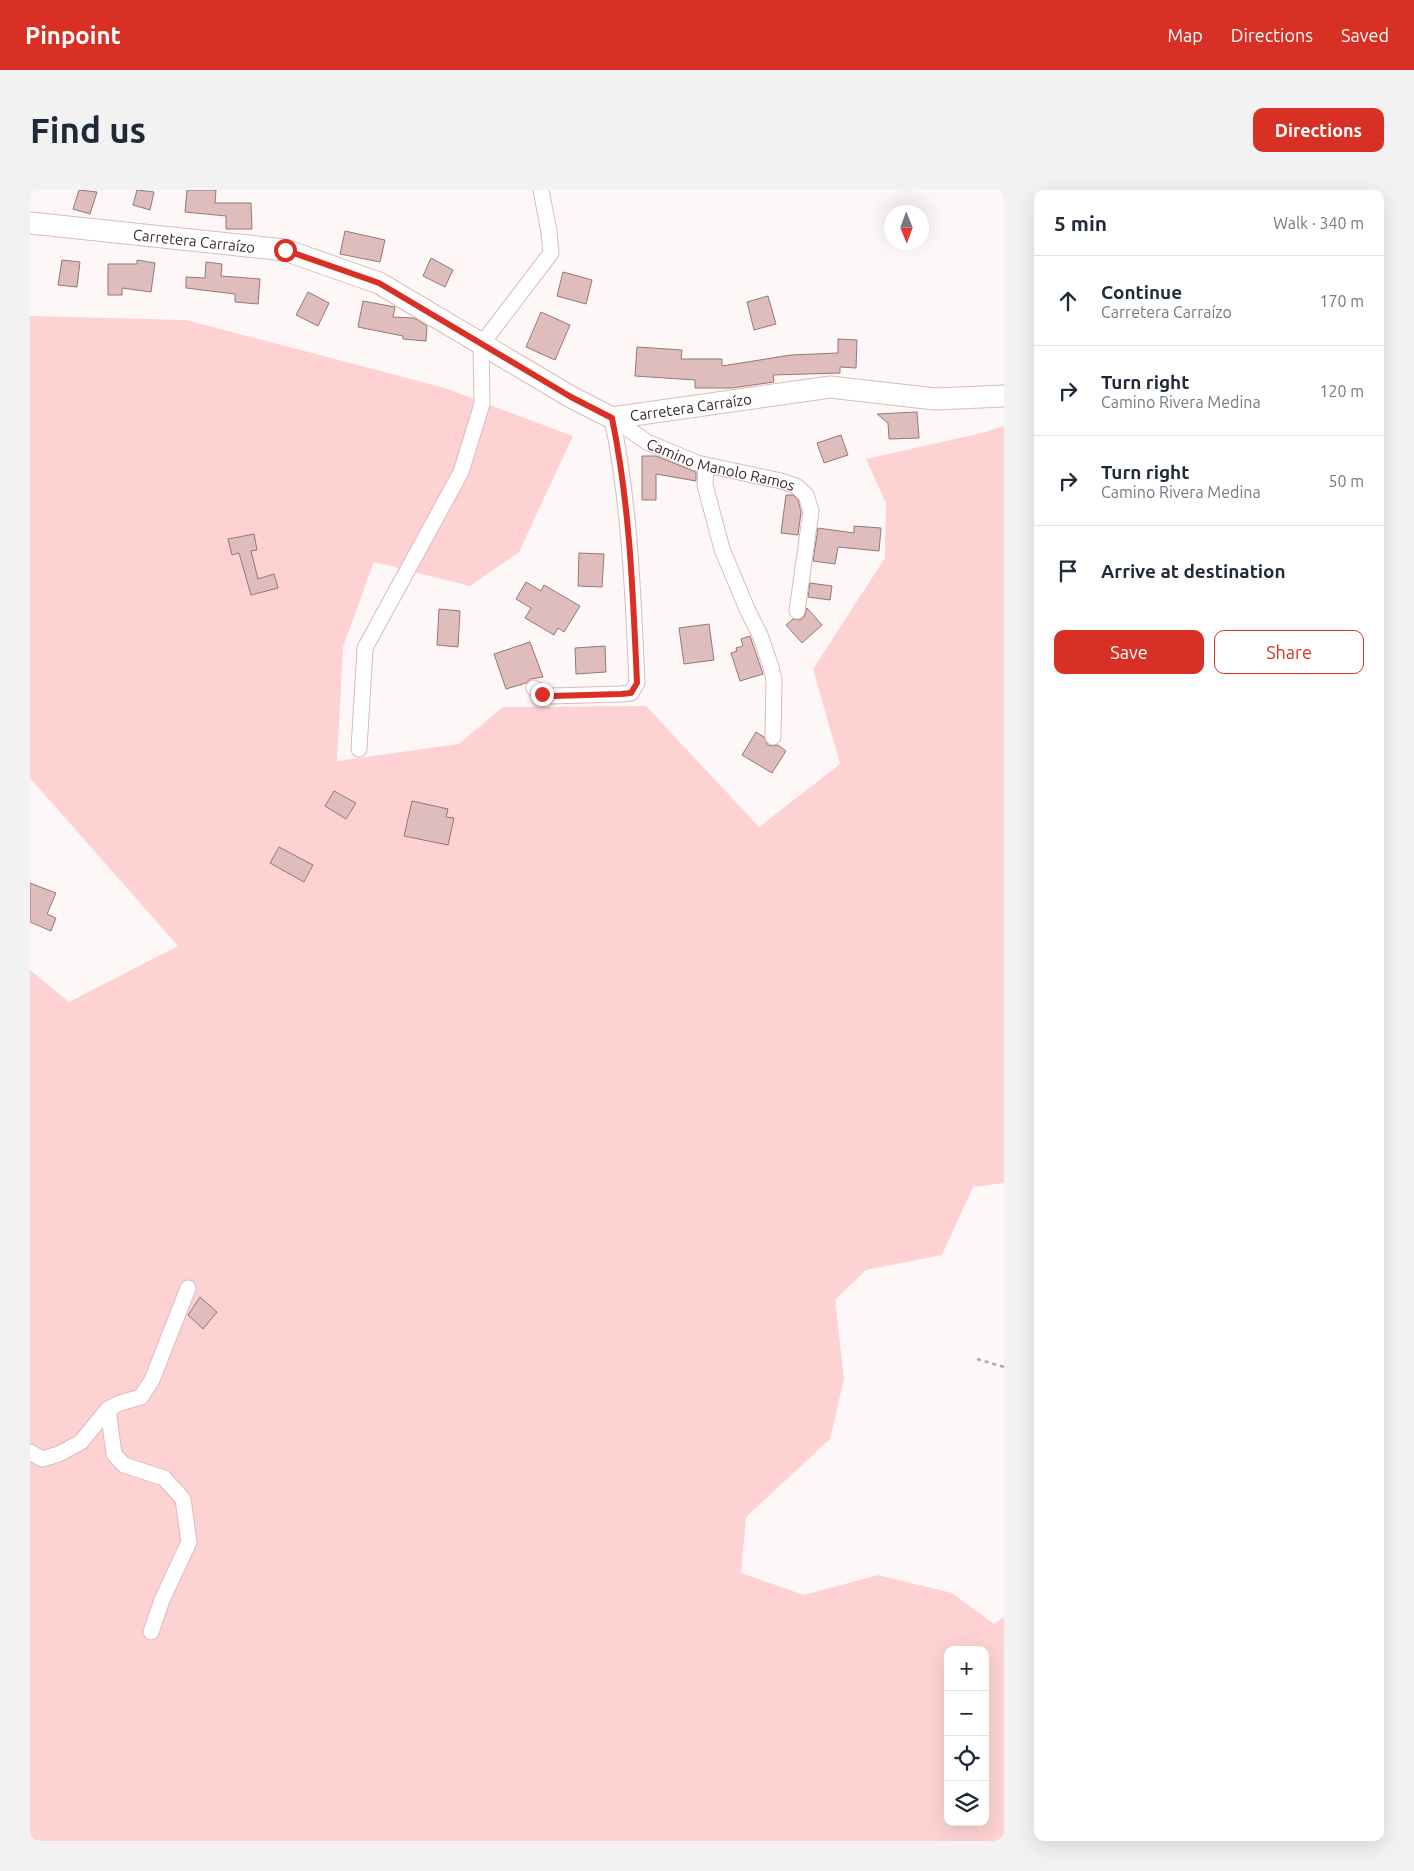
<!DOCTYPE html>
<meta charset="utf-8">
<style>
body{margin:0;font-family:Ubuntu,sans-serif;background:#f2f2f3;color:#1f2937}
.controls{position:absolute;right:15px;bottom:15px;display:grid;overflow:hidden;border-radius:10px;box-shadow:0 5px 20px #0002}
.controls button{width:45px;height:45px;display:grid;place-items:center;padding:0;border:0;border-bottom:1px solid #e0e1e3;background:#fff;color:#1f2937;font:25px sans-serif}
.compass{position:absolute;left:854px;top:15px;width:45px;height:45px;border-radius:50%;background:#fff;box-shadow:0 5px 20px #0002;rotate:179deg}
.stop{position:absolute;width:15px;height:15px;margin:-11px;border:4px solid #d93025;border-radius:50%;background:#fff}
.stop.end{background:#d93025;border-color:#fff;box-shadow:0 1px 5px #0008}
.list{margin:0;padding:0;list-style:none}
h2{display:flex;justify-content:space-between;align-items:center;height:65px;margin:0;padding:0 20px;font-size:21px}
h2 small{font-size:16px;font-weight:400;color:#747a83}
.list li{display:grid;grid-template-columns:32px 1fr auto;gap:15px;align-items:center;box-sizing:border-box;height:90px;padding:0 20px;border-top:1px solid #e0e1e3}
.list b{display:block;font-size:19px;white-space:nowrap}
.list p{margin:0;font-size:16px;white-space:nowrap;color:#747a83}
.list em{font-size:16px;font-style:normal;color:#747a83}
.actions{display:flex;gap:10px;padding:15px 20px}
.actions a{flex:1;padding:11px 0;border:1px solid #d93025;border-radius:10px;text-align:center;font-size:18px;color:#d93025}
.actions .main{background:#d93025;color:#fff}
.icon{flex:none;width:28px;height:28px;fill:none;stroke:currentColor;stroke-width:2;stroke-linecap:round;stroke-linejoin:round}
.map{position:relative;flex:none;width:974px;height:1651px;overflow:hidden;border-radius:10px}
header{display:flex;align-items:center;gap:30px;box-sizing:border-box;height:70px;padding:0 25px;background:#d93025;color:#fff}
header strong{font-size:24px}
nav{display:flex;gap:28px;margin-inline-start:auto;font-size:18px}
.intro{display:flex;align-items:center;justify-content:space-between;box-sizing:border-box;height:120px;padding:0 30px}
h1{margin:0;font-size:35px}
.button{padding:12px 22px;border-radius:10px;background:#d93025;color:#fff;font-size:18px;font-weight:700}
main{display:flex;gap:30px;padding:0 30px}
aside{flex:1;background:#fff;border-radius:10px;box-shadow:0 5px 20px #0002}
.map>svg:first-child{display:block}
</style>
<header>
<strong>Pinpoint</strong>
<nav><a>Map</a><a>Directions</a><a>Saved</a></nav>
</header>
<div class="intro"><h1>Find us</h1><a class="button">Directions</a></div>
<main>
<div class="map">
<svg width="974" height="1651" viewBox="0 0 974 1651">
<rect width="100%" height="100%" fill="#fef7f7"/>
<path fill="#fed2d2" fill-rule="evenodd" d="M0,126L156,130L415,198L543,246L489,362L440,396L344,372L313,457L307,571L429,554L473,517L616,516L729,637L810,574L783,479L855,368L856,313L836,269L952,243L974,236V993L943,997L912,1065L836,1080L805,1110L814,1189L800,1249L716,1327L711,1383L774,1405L848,1385L922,1403L964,1434L974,1427V1651H0V780L39,812L148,756L0,588ZM918,1460H955V1632H918Z"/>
<path fill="#dfbdbd" stroke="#957777" d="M49,0L67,2L60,24L43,19Z
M107,0L124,2L120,20L103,15Z
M157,0H186L185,13H221L222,39H196V26L155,22Z
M315,41L355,50L350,72L310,64Z
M401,68L423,80L415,97L393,86Z
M32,70L50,72L47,97L28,95Z
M107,70L125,73L121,102L92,98V105H78V74H107Z
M176,72L192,74L191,86L230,89L228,114L205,112V104L156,98V87L175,88Z
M533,82L562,90L556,114L527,106Z
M278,102L299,113L288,136L266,125Z
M738,106L746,134L724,140L717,112Z
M333,111L365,117L363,127L384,128L397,136L396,151L373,149V146L328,137Z
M511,122L540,135L525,170L496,157Z
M808,149L827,150L826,178L810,177V183L743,185L744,192L702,198H665V190L605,186L607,157L652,160L651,169H692V176L761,165L808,163Z
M887,222L889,248L859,249L858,233L847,224Z
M811,245L818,265L794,273L787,253Z
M612,266H626L666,282V291L626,284V310H612Z
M756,305H763L768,310L771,322L768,345L751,343Z
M824,336L851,338L849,361L808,357L805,374L783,371L788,338L824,343Z
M224,344L227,360L221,361L228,389L244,384L248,398L221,405L209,363L202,365L198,349Z
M549,363L574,364L572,397L548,396Z
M496,392L511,401L514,395L550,416L534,442L528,438L524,445L495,428L501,418L486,409Z
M780,393L802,396L800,410L778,407Z
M777,418L792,435L772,453L756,435L763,429L770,430L774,427Z
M409,419L430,421L428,457L407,455Z
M679,434L684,470L654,474L649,438Z
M720,446L733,484L710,491L701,463L707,461L706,458L713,456L711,449Z
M500,452L513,487L501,489L496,493L476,499L464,464Z
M575,456L576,482L546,484L545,458Z
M726,542L734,547L738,555L742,556L748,555L756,561L742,583L712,565Z
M304,601L326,613L316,629L295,616Z
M382,611L418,619L416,627L424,628L418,655L374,646Z
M249,657L283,675L274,692L240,673Z
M0,693L26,703L17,724L26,728L21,741L0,732Z
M170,1107L187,1122L173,1139L158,1125Z"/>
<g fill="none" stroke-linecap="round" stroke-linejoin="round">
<defs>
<g id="street">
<path id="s1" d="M582,228L617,252L667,273L751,291L766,296L776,305L781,321L767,421"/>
<path d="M676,276L675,295L692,359L717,419L730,445L741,477L744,490L743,547"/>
<path d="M504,498L512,504L521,506L591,504L601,503L607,493C603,405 600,315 582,228"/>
<path d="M329,559L335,458L431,282L452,214L451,155L521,63L519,42L511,0"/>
<path d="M78,1219L84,1264L94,1275L134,1288L153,1309L159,1352L132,1410L121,1442"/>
<path d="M0,1262L12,1269L29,1264L51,1252L78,1219L90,1213L111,1207L122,1190L158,1098"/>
</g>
<g id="secondary">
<path id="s2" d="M0,33L255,60L349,93L541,207L582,228L800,197L905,209L974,206"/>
</g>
</defs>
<use href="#street" stroke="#dbbaba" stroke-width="17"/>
<use href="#secondary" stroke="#dbbaba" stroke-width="23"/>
<path stroke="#b2a9a9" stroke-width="2.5" stroke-dasharray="4 4" stroke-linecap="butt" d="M947,1169L974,1177"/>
<use href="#street" stroke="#fff" stroke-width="15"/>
<use href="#secondary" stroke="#fff" stroke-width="21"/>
</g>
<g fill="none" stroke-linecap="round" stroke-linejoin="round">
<path stroke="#d93025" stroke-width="6" d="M255,60L349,93L541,207L582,228C600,315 603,405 607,493L601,503L591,504L522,506L512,504"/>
</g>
<g text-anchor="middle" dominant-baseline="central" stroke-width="4.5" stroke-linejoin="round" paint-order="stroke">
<g font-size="15" fill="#362929" stroke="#fff">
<text stroke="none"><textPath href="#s2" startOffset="165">Carretera Carraízo</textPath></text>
<text stroke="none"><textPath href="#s2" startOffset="705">Carretera Carraízo</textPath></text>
<text stroke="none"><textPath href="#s1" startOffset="120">Camino Manolo Ramos</textPath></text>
</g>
</g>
</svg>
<div class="controls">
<button>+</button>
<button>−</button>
<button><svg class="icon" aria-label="locate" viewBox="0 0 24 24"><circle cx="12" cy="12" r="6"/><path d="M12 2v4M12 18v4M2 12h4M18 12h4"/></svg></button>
<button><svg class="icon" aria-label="layers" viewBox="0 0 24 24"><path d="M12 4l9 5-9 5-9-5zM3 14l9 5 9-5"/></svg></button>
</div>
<svg class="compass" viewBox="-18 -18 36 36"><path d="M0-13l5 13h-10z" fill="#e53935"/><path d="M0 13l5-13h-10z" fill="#747a83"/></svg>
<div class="stop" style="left:255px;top:60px"></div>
<div class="stop end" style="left:512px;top:504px"></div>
</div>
<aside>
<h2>5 min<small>Walk · 340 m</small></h2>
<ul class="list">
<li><svg class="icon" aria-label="ahead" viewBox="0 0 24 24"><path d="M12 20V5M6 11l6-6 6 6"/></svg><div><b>Continue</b><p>Carretera Carraízo</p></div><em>170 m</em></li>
<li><svg class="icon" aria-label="right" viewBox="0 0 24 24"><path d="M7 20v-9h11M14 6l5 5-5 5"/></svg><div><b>Turn right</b><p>Camino Rivera Medina</p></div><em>120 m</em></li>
<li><svg class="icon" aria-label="right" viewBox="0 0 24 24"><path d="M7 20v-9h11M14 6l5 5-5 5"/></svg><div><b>Turn right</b><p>Camino Rivera Medina</p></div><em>50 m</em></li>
<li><svg class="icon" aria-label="arrive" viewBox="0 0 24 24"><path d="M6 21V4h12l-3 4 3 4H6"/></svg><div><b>Arrive at destination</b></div></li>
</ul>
<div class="actions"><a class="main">Save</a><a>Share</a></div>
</aside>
</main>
